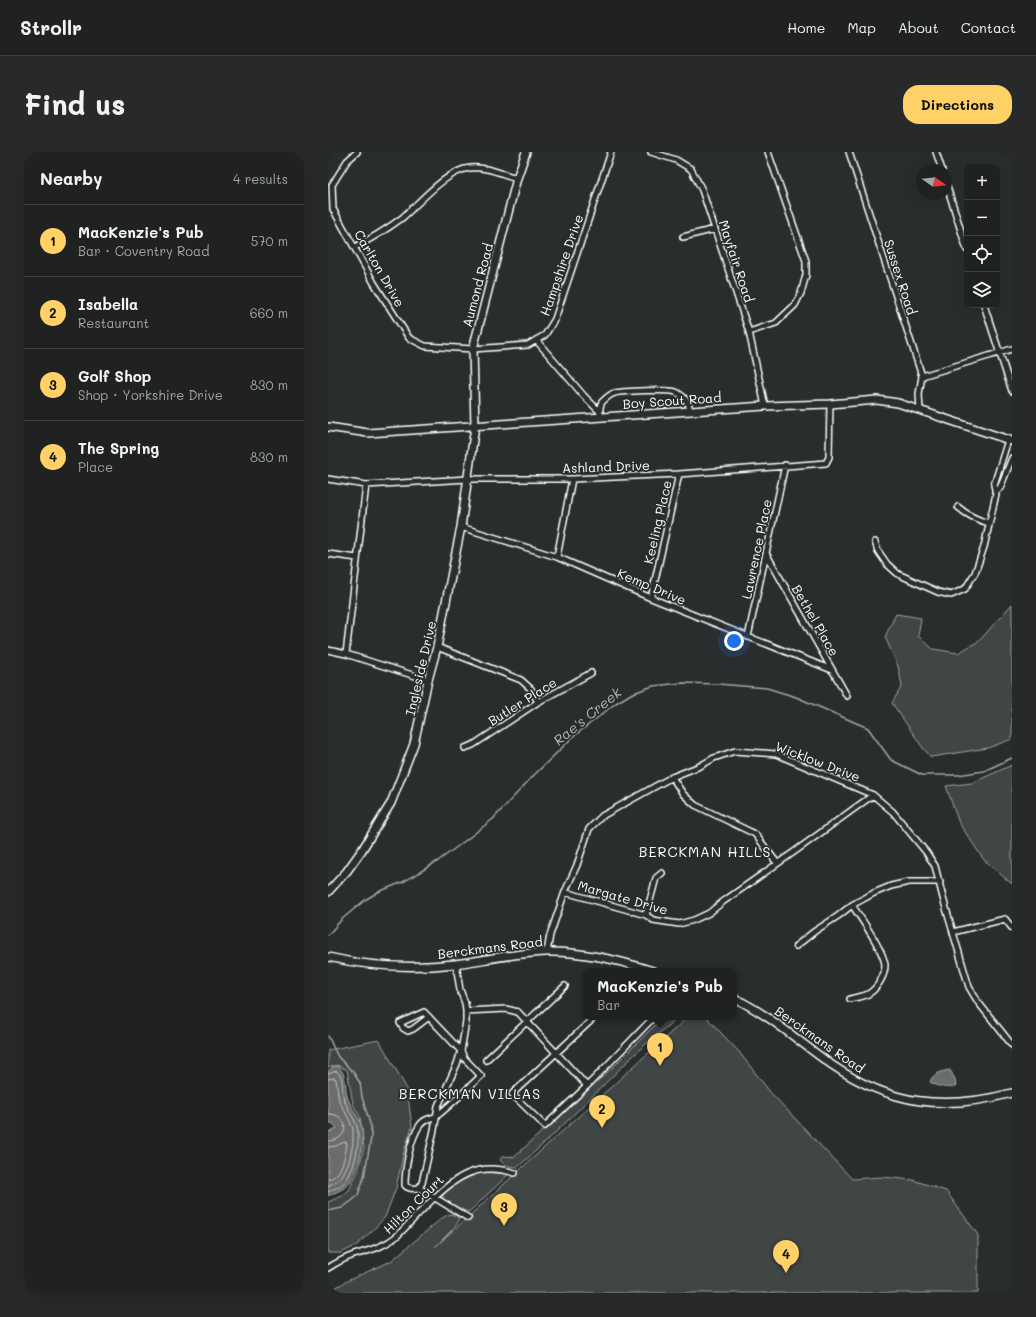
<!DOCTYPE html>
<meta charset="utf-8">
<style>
body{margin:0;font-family:Mali,sans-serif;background:#282a2a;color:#f1f3f6}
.controls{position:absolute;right:12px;top:12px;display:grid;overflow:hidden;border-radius:8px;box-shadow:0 4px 16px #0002}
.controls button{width:36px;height:36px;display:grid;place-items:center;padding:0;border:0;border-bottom:1px solid #3d3f40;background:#202222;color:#f1f3f6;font:20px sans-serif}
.compass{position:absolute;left:588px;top:12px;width:36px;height:36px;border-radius:50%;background:#202222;box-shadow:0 4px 16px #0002;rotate:105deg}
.you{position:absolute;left:406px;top:489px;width:14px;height:14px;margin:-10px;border:3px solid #fff;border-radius:50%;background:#1a73e8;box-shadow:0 0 0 6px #1a73e833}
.badge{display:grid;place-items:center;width:26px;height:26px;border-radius:50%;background:#ffd166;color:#111;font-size:13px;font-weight:700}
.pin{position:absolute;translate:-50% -33px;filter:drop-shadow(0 1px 2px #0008)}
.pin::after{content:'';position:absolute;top:21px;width:14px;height:12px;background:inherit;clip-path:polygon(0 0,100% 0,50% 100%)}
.popup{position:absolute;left:255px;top:816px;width:154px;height:52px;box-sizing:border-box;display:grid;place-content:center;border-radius:8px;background:#202222;filter:drop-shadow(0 1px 3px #0005);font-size:13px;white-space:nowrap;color:#a2a4a5}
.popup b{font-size:15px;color:#f1f3f6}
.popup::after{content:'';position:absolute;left:50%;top:100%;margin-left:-8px;border:8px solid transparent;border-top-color:#202222}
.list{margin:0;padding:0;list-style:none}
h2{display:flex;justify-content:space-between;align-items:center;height:52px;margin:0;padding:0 16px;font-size:17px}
h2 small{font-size:13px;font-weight:400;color:#a2a4a5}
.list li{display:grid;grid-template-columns:26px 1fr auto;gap:12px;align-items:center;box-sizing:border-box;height:72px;padding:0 16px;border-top:1px solid #3d3f40}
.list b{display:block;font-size:15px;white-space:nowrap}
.list p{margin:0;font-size:13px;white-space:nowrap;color:#a2a4a5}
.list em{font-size:13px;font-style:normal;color:#a2a4a5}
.icon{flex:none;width:22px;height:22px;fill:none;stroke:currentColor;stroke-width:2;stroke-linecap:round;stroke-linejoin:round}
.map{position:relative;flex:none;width:684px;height:1141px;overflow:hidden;border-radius:16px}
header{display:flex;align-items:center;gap:24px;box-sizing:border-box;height:56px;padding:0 20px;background:#202222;border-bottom:1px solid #3d3f40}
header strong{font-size:19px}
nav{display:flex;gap:22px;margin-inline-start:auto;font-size:14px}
.intro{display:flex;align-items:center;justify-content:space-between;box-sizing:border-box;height:96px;padding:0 24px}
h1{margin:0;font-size:28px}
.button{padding:10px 18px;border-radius:16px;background:#ffd166;color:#111;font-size:14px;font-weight:700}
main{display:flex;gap:24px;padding:0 24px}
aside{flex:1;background:#202222;border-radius:16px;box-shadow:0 4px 16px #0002}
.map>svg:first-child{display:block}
</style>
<header>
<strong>Strollr</strong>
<nav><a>Home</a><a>Map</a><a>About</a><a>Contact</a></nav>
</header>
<div class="intro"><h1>Find us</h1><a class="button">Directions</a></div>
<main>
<aside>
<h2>Nearby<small>4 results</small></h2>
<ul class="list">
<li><span class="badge">1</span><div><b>MacKenzie's Pub</b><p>Bar · Coventry Road</p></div><em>570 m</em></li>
<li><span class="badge">2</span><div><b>Isabella</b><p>Restaurant</p></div><em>660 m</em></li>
<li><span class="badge">3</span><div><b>Golf Shop</b><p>Shop · Yorkshire Drive</p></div><em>830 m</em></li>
<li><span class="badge">4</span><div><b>The Spring</b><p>Place</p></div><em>830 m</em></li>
</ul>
</aside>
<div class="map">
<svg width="684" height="1141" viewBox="0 0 684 1141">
<rect width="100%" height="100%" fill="#2a2d2e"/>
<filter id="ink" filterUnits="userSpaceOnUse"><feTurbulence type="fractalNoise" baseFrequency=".025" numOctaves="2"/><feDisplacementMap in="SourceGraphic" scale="8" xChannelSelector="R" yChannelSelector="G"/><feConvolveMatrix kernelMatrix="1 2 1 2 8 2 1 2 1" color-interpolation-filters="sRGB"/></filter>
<g filter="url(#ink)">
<path fill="#414445" stroke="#a0a2a2" d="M684,452V587L660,596L603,605L595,596L564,551L574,534L570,514L557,485L568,462L593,466L590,484L605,497L630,501L651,489Z
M684,613V732L656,708L631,671L618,634L644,631Z
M335,865H350L312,897L225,983L190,1015C183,1015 177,1014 172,1008L175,1004L186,1005L284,916Z
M360,865H378L411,900L442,940L524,1027L554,1025L585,1028L618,1039L650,1083V1141H0V1140L19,1129L63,1109L114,1066L122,1062L129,1064L131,1068L127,1075L107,1095Z
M51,888L79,937L84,975L76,999L68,1036L57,1065L46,1077L29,1093L13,1101H0V1050L14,1044L21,1038L30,1019L36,996L32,965L25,952L19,918L9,913L0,916V898Z
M153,1020L181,1022L143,1058L140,1060L115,1048V1042L128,1031Z"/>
<path fill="#6a6c6d" stroke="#a6a7a7" d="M7,914L11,915C20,925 16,936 20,947C24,957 31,965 34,975C37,990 30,1023 19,1034C14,1038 6,1041 0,1044V980L5,979L9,976L4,971H0V919Z
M622,918L627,927L628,934C618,937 611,935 602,930C604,922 614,919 622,918Z"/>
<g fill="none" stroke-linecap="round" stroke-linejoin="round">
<path stroke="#c3c4c5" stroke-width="1" d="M0,922L8,919C17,924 13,938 16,947C19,957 26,965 29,975C33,989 26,1020 16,1031C12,1035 5,1037 0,1040
M0,927L6,926L8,927L11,949L21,967L25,977V991L21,1010L13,1026L0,1034
M0,962C22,961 23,989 0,989
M0,995L8,994L16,990L19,991C18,1000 15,1015 9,1022C7,1025 3,1026 0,1027"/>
<path stroke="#a6a7a7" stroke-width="1.5" d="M0,783L14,767L37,748L50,740L75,730L110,709L142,685L165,667L205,624L245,585L288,551L303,542L325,534L354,531L390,532L439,536L468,545L540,576L563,608L594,623H630L656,619L684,606
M0,884L10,905L25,920L32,931L34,945L43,975V986L36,1025L30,1043L25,1048L14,1056L0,1059"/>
<defs>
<path id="street" d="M29,0L19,9L4,33L5,57L46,131L81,186L97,194L145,197L200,193L217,183L227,167L283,0
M323,0L348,8L363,17L374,38L421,180L437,254
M521,0L594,224L591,242L592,258
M608,0L614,18
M618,31L639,98
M355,85L387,77
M27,95C43,87 59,77 74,66C91,51 119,18 142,16C157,14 174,22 189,26
M656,153L684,239
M421,180L448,171L467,153L473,141L478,123V109L440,0
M208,188L256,244L272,260
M594,224L684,197
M272,265C272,260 271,254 274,250C277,247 282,242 287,241C294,239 341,237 348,240C356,244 361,250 362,259
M0,327L38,333L140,327H244L351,322L498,311L501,305L502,252
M667,340L672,336L684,306
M630,355C639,363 649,368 661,371
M133,375L229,405L323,446L504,518
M547,390L550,399L559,412L570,422L610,440L623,443L637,437L647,421L656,395L668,342L666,333L680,288
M0,402L29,406
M439,403L519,544
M229,405L244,327
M323,446L351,322
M420,485L457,313
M109,495L193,528L203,537L210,550
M0,498L18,502L100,528
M18,502L38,333
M137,596L145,593L210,550L263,521
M344,625L355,642L367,653L427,682L449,711
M237,740L318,763L325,768L351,772L366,768L381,761L396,749L466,700L545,643
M318,763L328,726L334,721
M625,780L677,767L684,776
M468,794L487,779L510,764L524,753L546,741L563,734L581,730H612
M219,800L222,783L237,740L249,713L261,677L274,664L344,625L372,614L386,606L407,599L448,602L545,643L565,660L598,700L607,714L615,746L641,835L650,850L684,893
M128,812L132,838L137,851L138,859L178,857L190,860L259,934
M522,847C528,845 535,845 540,842C549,837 557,824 557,813C556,799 533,766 524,753
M138,859V869L133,899L129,912L110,954L106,978L94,1031L91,1036L140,1066
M267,865L184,942L217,974L259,934L326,865
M158,908L237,834
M91,1036C85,1037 80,1037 77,1033C77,1016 82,987 92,973C98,965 103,968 110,963C125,951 139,937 153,924L136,906L133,899L96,860L72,871L75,876L80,879L85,877L101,865
M0,1116C8,1111 17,1106 26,1103C42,1098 56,1095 69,1084C80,1073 90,1062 101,1051C127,1025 149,1009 187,1021"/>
<path id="secondary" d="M0,275L40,281L437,254L502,252L549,248L570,251L684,289
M0,740L19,719L34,698L63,651L86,592L100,528L109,495L133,375L147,274L145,197L189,26L198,0
M0,805C43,815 83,817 127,812C157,808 187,801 218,800C255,799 291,808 325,819
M406,846C442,863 471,890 504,913C563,953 616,959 684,941"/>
</defs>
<use href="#street" stroke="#fff" stroke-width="8"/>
<use href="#secondary" stroke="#fff" stroke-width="10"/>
<use href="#street" stroke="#2a2d2e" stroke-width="5"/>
<use href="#secondary" stroke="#2a2d2e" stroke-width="7"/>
</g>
</g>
<g text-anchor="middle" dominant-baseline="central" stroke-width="3.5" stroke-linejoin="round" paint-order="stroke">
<g font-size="13" fill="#fff" stroke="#2a2d2e">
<text transform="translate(409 109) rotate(72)">Mayfair Road</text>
<text transform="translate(233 113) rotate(-71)">Hampshire Drive</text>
<text transform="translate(52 116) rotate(60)">Carlton Drive</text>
<text transform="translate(573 125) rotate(72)">Sussex Road</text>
<text transform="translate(149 133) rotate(-75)">Aumond Road</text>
<text transform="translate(344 248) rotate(-4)">Boy Scout Road</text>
<text transform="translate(278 314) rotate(-2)">Ashland Drive</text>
<text transform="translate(329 370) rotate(-77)">Keeling Place</text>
<text transform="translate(428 397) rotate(-78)">Lawrence Place</text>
<text transform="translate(324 434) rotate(23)">Kemp Drive</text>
<text transform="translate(488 468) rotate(60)">Bethel Place</text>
<text transform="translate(92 516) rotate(-77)">Ingleside Drive</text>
<text transform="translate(194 549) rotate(-32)">Butler Place</text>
<text transform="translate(490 609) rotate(21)">Wicklow Drive</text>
<text transform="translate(295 745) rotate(16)">Margate Drive</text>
<text transform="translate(162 795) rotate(-7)">Berckmans Road</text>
<text transform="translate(492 887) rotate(35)">Berckmans Road</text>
<text transform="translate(85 1052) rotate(-44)">Hilton Court</text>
</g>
<g font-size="14" font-style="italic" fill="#b4b6b6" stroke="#2a2d2e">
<text transform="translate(259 564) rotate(-39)">Rae's Creek</text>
</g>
<g font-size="14" letter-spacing="1" fill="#fff" stroke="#2a2d2e">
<text x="377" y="699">BERCKMAN HILLS</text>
<text x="142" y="941">BERCKMAN VILLAS</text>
</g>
</g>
</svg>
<div class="controls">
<button>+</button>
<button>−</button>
<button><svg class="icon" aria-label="locate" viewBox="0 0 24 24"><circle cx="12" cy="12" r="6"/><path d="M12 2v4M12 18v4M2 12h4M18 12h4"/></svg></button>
<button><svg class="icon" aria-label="layers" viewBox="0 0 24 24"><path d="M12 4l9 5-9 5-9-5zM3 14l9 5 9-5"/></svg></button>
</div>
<svg class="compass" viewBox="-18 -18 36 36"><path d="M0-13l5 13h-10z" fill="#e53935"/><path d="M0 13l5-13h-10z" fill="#a2a4a5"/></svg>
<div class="you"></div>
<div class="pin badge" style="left:332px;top:914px">1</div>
<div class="popup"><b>MacKenzie's Pub</b>Bar</div>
<div class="pin badge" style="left:274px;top:976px">2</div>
<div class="pin badge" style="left:176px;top:1074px">3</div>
<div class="pin badge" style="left:458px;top:1121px">4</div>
</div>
</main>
